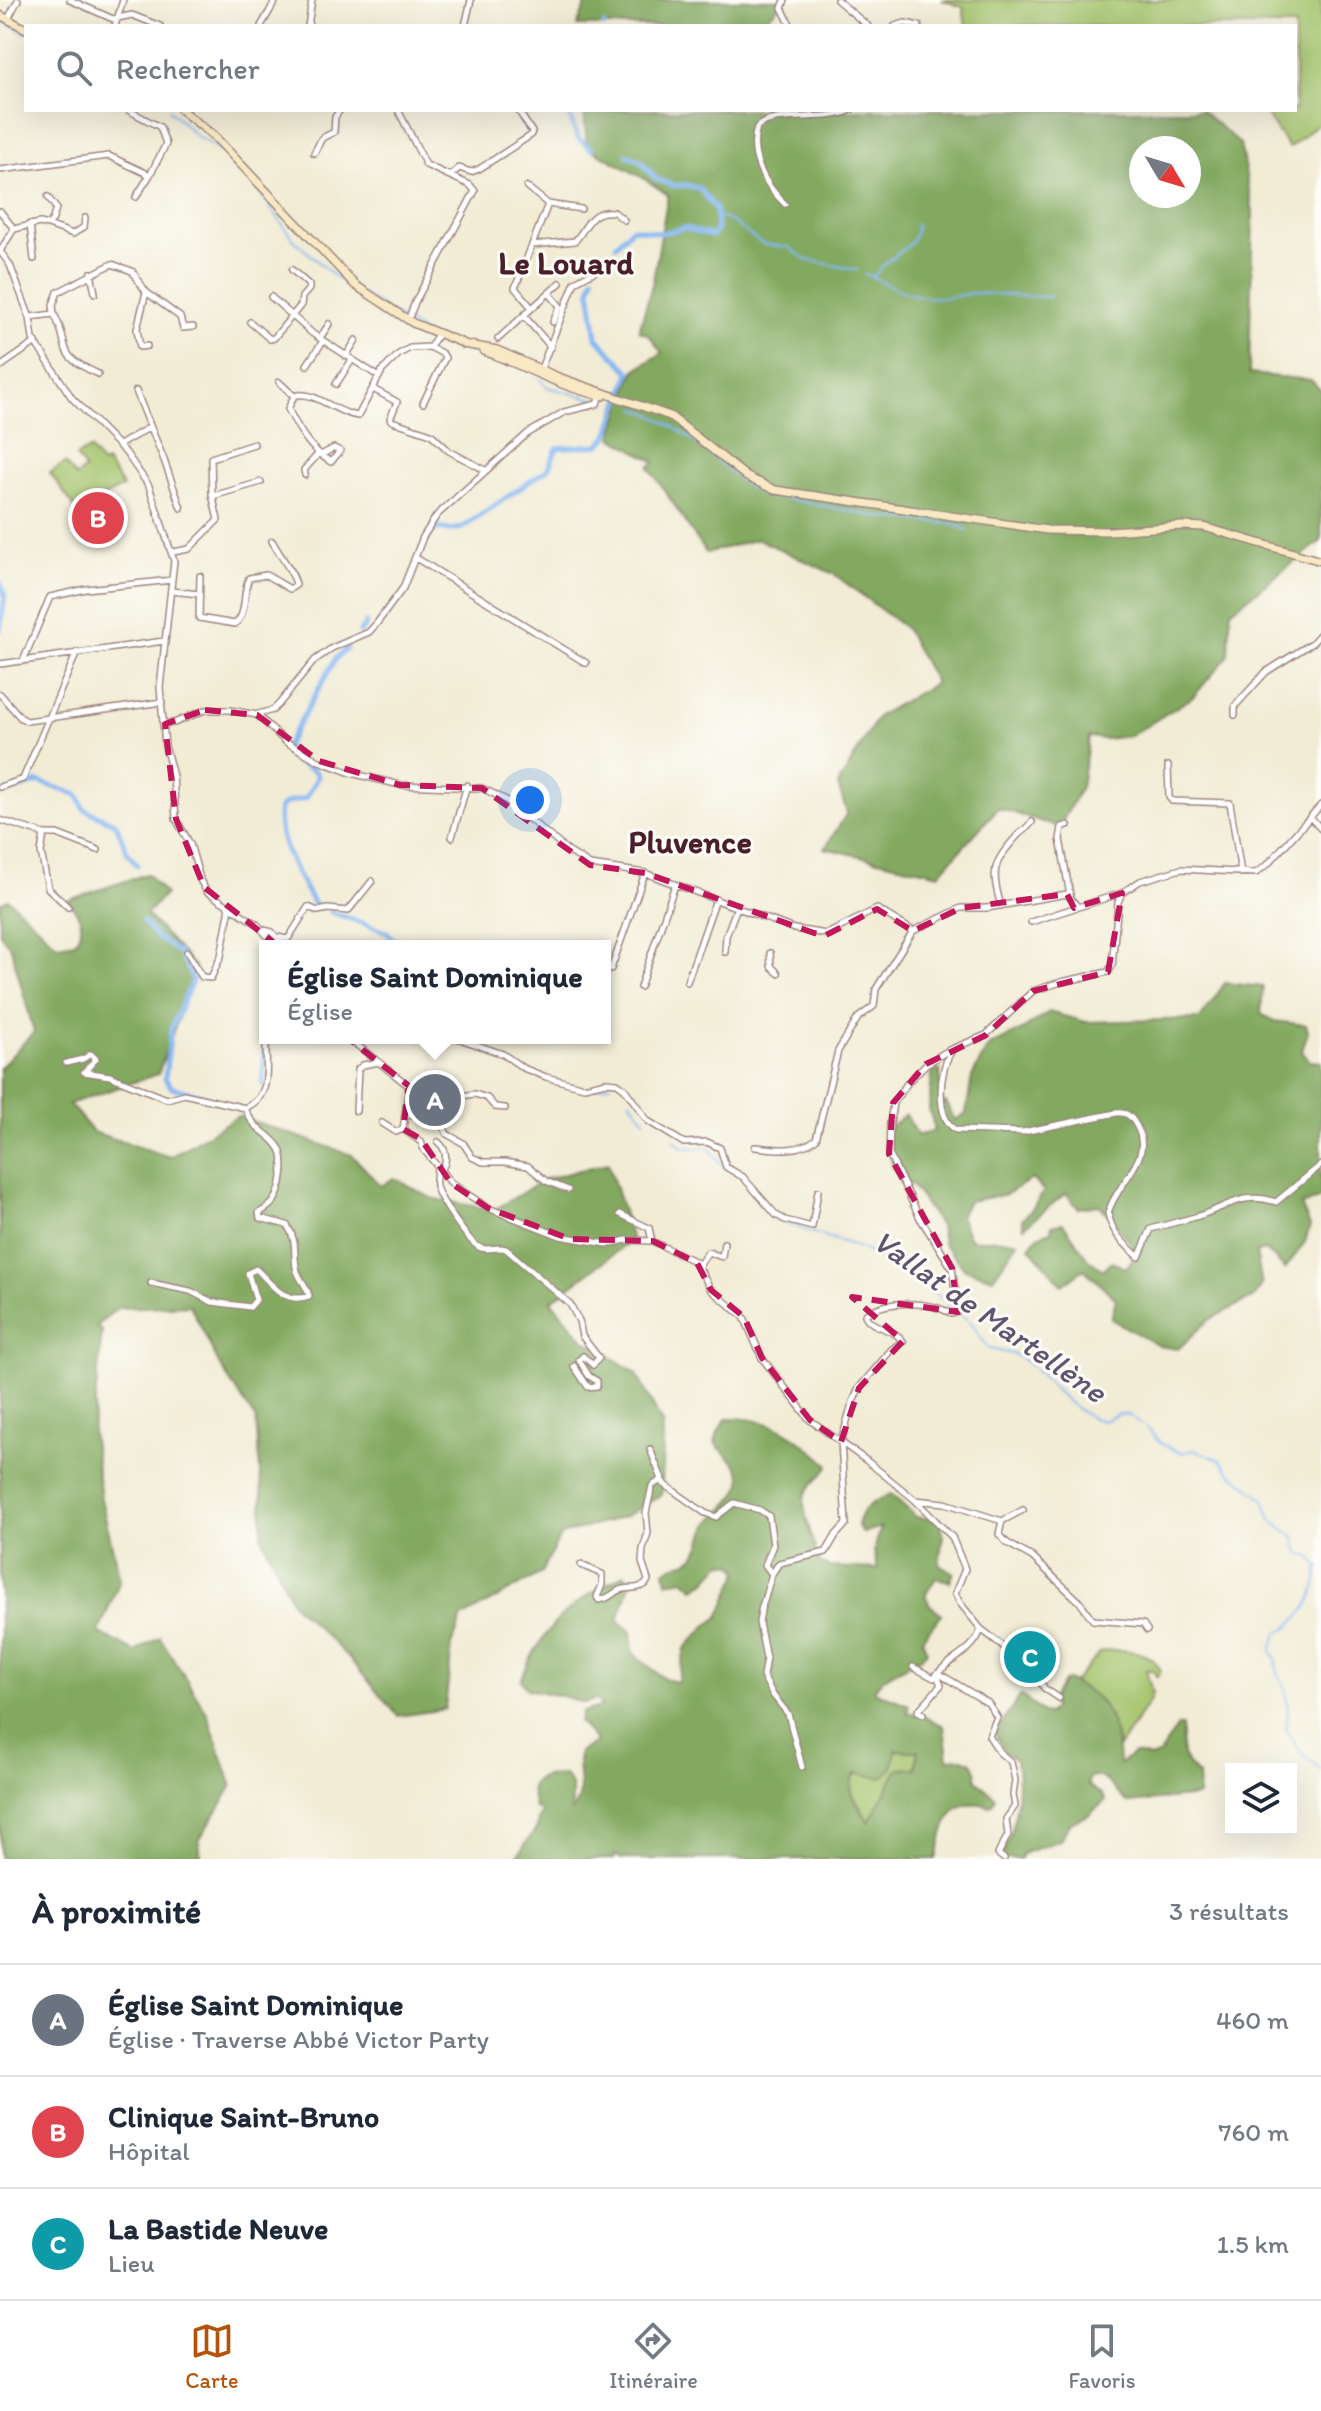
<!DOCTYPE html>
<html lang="fr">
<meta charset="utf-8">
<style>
body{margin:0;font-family:Itim,sans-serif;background:#f2f2f3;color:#1f2937}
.controls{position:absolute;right:24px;bottom:24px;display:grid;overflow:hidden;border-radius:0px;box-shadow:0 8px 32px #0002}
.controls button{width:72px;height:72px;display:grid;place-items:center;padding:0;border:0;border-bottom:2px solid #e0e1e3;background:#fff;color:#1f2937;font:40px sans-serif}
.compass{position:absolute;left:1129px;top:136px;width:72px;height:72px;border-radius:50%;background:#fff;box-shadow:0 8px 32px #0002;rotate:128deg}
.you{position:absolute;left:530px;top:800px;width:28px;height:28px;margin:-20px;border:6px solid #fff;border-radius:50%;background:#1a73e8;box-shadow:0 0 0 12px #1a73e833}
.badge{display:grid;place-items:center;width:52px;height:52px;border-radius:50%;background:#b45309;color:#fff;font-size:26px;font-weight:700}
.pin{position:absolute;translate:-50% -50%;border:4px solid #fff;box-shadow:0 2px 8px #0006}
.popup{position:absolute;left:259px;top:940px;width:352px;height:104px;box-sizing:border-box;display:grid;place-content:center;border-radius:0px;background:#fff;filter:drop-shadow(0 2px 6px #0005);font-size:26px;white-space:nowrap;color:#747a83}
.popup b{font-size:30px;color:#1f2937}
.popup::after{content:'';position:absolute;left:50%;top:100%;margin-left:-16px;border:16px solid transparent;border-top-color:#fff}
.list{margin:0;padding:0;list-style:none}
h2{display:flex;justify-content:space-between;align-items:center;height:104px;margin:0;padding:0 32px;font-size:34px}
h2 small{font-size:26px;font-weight:400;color:#747a83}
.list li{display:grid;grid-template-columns:52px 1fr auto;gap:24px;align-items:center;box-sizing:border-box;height:112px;padding:0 32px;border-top:2px solid #e0e1e3}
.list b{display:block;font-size:30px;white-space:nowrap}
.list p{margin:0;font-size:26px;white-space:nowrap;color:#747a83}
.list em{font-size:26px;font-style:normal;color:#747a83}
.icon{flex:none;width:44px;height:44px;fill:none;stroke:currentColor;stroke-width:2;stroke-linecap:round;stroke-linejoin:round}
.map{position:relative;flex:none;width:1321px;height:1859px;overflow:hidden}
.search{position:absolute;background:#fff;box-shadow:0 8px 32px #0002;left:24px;right:24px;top:24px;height:88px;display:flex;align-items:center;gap:20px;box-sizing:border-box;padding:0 28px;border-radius:0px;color:#747a83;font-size:30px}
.sheet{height:440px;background:#fff}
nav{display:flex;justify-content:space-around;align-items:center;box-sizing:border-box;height:112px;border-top:2px solid #e0e1e3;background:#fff;font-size:22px;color:#747a83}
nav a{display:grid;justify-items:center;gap:4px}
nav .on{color:#b45309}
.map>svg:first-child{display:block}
</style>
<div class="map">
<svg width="1321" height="1859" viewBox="0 0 1321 1859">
<rect width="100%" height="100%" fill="#fdfcf7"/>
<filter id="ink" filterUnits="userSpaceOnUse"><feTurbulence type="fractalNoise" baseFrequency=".0125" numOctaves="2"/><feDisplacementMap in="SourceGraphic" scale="16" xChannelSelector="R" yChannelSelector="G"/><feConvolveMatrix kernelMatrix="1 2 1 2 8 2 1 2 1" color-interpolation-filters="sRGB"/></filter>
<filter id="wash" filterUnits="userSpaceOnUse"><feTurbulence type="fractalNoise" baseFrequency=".006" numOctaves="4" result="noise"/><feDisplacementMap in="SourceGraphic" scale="32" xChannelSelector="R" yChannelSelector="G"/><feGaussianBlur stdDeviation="1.8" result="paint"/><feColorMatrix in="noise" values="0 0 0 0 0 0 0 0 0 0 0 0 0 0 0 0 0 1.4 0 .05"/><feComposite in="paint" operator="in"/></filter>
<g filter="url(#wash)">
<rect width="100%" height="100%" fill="#f2ecd5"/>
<path fill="#a3c36b" stroke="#76714b" stroke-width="2" d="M942,0H1321V121L1289,148L1263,110H1295V26H966L963,7Z
M90,449L102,464L106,462L123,487L80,510L76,509L50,473L65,463L76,477L85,469L76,456Z
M1110,1650C1129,1650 1152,1651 1161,1671L1157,1677L1152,1670H1146L1152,1693L1150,1700L1119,1747C1110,1711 1100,1704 1073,1683L1101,1652Z
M896,1750L918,1751L916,1769L869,1822L850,1790L852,1778Z"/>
<path fill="#82a95f" stroke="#666445" stroke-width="2" fill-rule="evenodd" d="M588,0H780L779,6L759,26H577Z
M584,110H1201L1240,144L1253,212L1249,374L1311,380L1321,391V541L1231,611L1228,656L1193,697L1130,736L1105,739L1089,737L1081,787L1059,827L998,808L939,874L825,848L847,813L838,785L878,716L935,683L905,628L834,574L758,539L706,553L649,467L655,462L612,437L632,376L635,370L662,353L649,335L639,331L653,281L668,195L643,178L587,147ZM1141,148H1189V196H1141Z
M147,874L165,894L146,914L196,968L158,1074L69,1104L93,1132L170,1157L238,1116L352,1155L381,1186L394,1178L431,1198L494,1210L545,1179L608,1163L632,1240L551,1301L583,1339L636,1373L663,1425L662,1494L626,1516L561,1535L541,1573L462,1618L452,1645L445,1709L398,1716L348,1657L293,1604L262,1537V1496L256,1420L220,1366L190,1305L117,1308L96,1327L102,1331L92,1433L101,1499L120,1580L99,1632L135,1652L160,1637L207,1713L232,1787L199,1840L201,1859H0V1068L34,1032L11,948L0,934V903L8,899L57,945L75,942C86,923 81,917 68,900Z
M1225,983L1263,987L1261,1014L1274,1021L1306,1025L1308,1031L1302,1051L1309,1061L1321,1062V1198L1301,1205L1310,1226L1305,1242L1285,1269L1266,1250L1256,1252L1262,1285L1254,1297L1210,1319L1178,1349L1159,1346L1111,1319L1116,1299L1084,1269L1062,1285L1030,1247L1038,1236L1051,1231L1052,1225L1063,1223L1088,1259L1103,1270L1111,1262L1126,1268L1133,1258L1128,1251L1132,1245L1100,1205L1078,1208L1066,1193L1024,1227L1022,1219L1032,1209L1044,1191L1032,1179L1005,1195L968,1201L960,1216L970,1239C987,1242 1001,1237 1018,1242L993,1278L965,1269L943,1243L940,1226L911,1184H901L892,1165L887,1129L906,1115L918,1136L935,1130L929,1109L932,1072L940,1070L942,1104L945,1102L955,1120L966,1113L972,1077L988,1047L1024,1029L1049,1012L1086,1022L1200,1019Z
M727,1418C775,1418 795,1434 829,1465C823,1476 810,1484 805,1495C800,1506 816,1549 820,1563L830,1567L878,1569L874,1551L881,1527L863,1533L857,1525C861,1507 875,1501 891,1494L916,1517L941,1520L943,1535L939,1564L954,1573L950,1581L936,1578L925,1595L930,1605L942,1614L922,1639L927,1651C912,1669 885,1669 874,1691L909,1705L907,1712L923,1716L944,1726L948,1759L963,1758L972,1762L976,1771V1780L995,1797L993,1804L989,1806C947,1794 946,1828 936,1859H622L615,1855L614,1859H515L538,1826V1819L542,1812L535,1808L531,1788L534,1781L544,1776L564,1775C575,1785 572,1798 571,1812C588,1796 575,1773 579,1752L597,1742L579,1722L582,1712L603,1706L596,1700L583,1703L566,1697L527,1689L521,1680C544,1622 572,1603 625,1574L631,1583L618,1620L631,1632L633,1653L664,1679L678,1682L685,1649L705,1627L719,1617L739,1571L733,1564L722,1563L706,1581L694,1588L684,1579L667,1582L665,1571C676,1562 685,1564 692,1558C704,1549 701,1535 709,1524C721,1508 753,1491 737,1466C733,1461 721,1450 715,1443L718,1432ZM896,1750L918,1751L916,1768L898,1769L869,1822C860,1807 842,1789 857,1773L882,1778L892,1768Z
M1068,1680C1075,1685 1084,1688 1091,1693C1112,1709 1118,1740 1119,1764C1139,1753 1125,1751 1151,1758L1159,1755L1178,1726H1182C1182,1751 1179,1759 1199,1776L1198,1796L1128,1803C1115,1793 1106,1772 1089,1777L1088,1785L1103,1796L1105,1801L1089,1815L1070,1823L1060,1840L1022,1854L1020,1859H1001C1014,1826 1022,1796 1016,1760L1003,1751L995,1733L1021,1695L1042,1713L1049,1714L1054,1708L1051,1700L1064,1681Z"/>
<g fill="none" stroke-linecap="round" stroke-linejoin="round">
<path stroke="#88b8f3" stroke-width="2" d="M0,26L6,23L26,33
M169,110L199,138L225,152
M249,177L293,239L335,277L431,337
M717,216L732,222L762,244L788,247L807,260L857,270
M865,274L873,277C878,272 882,266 887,262C901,250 916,246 916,225
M873,277C896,291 923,300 950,297C959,296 967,293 975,293C1000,294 1024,297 1050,297
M438,340L502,362
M540,379L547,387L594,399
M636,408C680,424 713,458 749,487L762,494L885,518L953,524L967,530
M585,1089L610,1085
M630,1100L645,1120
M673,1139L683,1148H709L722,1165
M750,1188C777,1237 833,1231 876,1256C902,1270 951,1303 972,1324C979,1332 982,1342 989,1349C998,1351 1010,1352 1019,1357C1050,1376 1066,1413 1103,1421L1119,1414L1129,1415L1147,1428L1160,1443L1181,1453L1194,1450L1220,1460L1231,1473L1264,1499L1271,1520L1296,1538V1546L1302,1555L1309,1556L1321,1568
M1318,1568C1317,1599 1304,1618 1277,1634L1271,1651L1276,1658L1277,1671L1285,1687L1288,1711L1286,1729L1300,1751L1321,1770"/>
<path stroke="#88b8f3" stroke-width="5" d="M604,26V25
M567,110L578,138L592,149
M616,245L632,228L661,233L685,228L712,236L717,230L716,210L699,188L684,185L674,186L656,179L640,161L627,155
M430,534L437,528L451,530L462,528L548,469L557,448L599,445L607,438L630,372L597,338L590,289L594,277
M0,582L5,596L0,630
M360,632L366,623
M0,794L39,782L78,795L84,809L116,824L127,852L137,865
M319,907L313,903C299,876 274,840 280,808L286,803L306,798L318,776L315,772L290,758L286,746L336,658L347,649
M331,912L387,932L399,946
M143,921L155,936L179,953L193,979L171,1029L165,1078L171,1087L207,1097
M263,1084L265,1033"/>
</g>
</g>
<g filter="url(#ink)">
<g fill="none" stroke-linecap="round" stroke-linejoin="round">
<defs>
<path id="minor" d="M70,0L113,19L132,15L160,26
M785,0L782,8L791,26
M837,0L868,26
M8,19L18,0
M115,26L123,0
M261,26L276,0
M308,26L312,0
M465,26L471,0
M895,26L905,23L919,26
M398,110L426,165L450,176
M314,153L322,138L334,132L335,117L340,110
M0,170L109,156L150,175L166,144L160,127L128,110
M527,187L548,204
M136,197L150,175
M785,204C765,185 748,156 757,127C774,110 827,123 851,110
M0,211L14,229L40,223L48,225L53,219L56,208L48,197
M30,224L34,259
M48,225L73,234L84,227L85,218
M532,245L548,204L581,209
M0,251L10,265L30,318
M0,251L14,229
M91,273L95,293
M146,292L137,329L140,347L147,346
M549,293L560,306L553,322
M271,297L313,334L378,376
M532,308L560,283
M54,314L53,305L58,292L112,264L132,271L146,292L180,317L183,328L193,327
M524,316L551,347
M30,317L33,339L72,398L126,453L149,486L174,561L160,687L165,746L173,776L176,819L190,844L201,882L207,892L257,924L276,946
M30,317L54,314C73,350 52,353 98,374
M409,318L415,302L475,191L470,185L450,176L459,168L471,172L479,169L530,136L532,132L518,110
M250,322L270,339L274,338L301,305L302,297L309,289V285L292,270
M320,338L329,324
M498,339L532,308L515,288L532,245L575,241C588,226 590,209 614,212L624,220
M346,356L356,340
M307,365L323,341
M0,367L36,342
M540,371L575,282L610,263
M279,382L294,396
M336,384L352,360
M373,389L397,402L390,419L392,421L431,434L449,451L485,470
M136,391L164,460L181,508
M423,403L445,358L443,354L430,347
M119,445L150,427
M305,475L304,470L319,453L321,455L334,448L340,451L331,462C310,450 299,430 288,409L294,396C314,389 336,414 358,416L382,371L399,354L410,348L430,347L438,334
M213,496L261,482
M173,552L189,549L218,520L212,494L211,458L254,444
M416,558L586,663
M200,576L199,618L235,624C248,613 242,593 249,578L266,575L290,589L296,585C296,577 278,552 272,541
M172,591L199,594
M23,661L50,597L86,589L172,580
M0,664L164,641
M0,694L21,718L27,721L162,702
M258,714L273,710L279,704L315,660L332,648L369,632L377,623L403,588L423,537L437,515L527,434L564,412L597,404L601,393
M1235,715V706L1266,672L1312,643L1321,633
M165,724L174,723L205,710H230L257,715L286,742L319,761L351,773L400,785L482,788L506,800L568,851L590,865L645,873L794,929L827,934L877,909L913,931L961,908H987L1067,894L1078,907L1122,893L1140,881L1181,869L1256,873L1268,864L1321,805
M1168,766L1169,797L1172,801L1230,803L1241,873
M0,787L23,779L77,652
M1311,818L1321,829
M0,820L44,834H57L98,850
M1068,825L1062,827L1060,839L1070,895
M44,834L41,852L48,888L68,907
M452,837L467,785
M1001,906C991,870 992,864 1018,835C1023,830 1028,828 1032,822
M1031,922L1077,907
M264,930L272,932L284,946
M277,937L288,939L308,907L318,911L328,909L348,911L372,881
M187,952L202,977L211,978L221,956L230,907
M725,952L726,936L737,907
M770,953L771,966L778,973
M611,969L645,873
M687,982L716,899
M640,987L675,885
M348,1038L409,1086L462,1096L475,1094L487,1098L495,1107L505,1108
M457,1038L503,1054L523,1068L546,1077L584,1087L606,1082L617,1083L624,1088L648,1121L656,1126L684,1143L707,1142L720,1148L726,1167L743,1177L776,1215L785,1220L812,1227L818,1191
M951,1052C939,1070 935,1118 956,1130L1023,1132L1116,1113C1127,1112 1131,1116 1136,1125C1156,1159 1116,1182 1108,1213C1112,1234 1124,1243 1139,1257L1151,1229C1165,1225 1180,1221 1195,1217C1224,1209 1244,1190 1276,1202L1321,1165
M66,1063L83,1059L91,1054L96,1059L84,1072L110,1076L167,1099L184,1094L245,1108C274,1096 265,1065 266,1038
M446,1093L443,1100L447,1112
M462,1096L440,1119L447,1134L463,1143L472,1157L483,1162H505L528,1166L546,1181L568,1190
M427,1104L425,1114L440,1119
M356,1111L358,1069L363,1065L379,1062
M405,1114L415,1115
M382,1123L396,1132L403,1129
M403,1129L421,1142L424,1150L451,1183L488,1208L560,1236L607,1244L627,1240L652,1241L696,1262L711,1290L744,1317L762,1358L810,1420L867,1461L914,1499L952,1537L965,1569L955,1593L960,1603L981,1629C974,1652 952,1657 938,1673
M403,1129L409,1086
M438,1142C447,1149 448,1161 441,1170
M755,1147C775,1149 799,1153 816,1139L838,1051L858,1018L874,1006L876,989L913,931
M437,1167C437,1172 435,1180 436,1186C438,1197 470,1245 481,1248C489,1251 497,1246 506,1249L570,1304L579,1321L582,1336L599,1358L593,1365L583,1356L579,1360L589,1376L597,1381V1386L588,1387L574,1366
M620,1214L649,1228L652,1241
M699,1265L708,1252L722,1257L724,1243
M151,1283L190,1291L212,1302L250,1307L256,1300L248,1273L256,1269C272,1284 284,1305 309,1296C307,1286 300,1280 297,1271C292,1253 299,1244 287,1225L260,1218L259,1213C264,1210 271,1206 274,1201C282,1190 287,1157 278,1146C267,1131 253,1130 245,1108
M650,1449L664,1484L705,1513L716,1517L734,1503L760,1510L769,1516L773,1545L765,1565L772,1574
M915,1500L945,1503L1002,1521L1023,1510
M1002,1521L999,1534L1007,1543L1032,1557L1079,1601L1093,1620L1143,1624L1147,1630
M581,1565L602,1574V1585L597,1597L599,1600C609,1599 610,1595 618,1591C628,1586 636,1591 646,1584L648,1580L642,1562L643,1549L648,1533L646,1513L652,1486L661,1480
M981,1629L1034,1670L1044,1688L1059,1698
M913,1667L934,1678L937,1674
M938,1673L988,1703L997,1717L989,1736L999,1752L1011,1762L1015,1780L1013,1795L1015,1806L1006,1819L1008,1835L998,1854L1004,1859
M923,1714L918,1711L941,1685L937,1675
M802,1767L788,1714L773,1695L763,1676L766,1658L759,1623L761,1610L772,1574L779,1563L826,1552L836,1535L846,1524L841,1442L851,1407L859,1388L891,1350L903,1341C893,1327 871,1329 865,1315C885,1299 930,1301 952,1314L958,1312L952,1268L920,1218L889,1154L890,1123L893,1103L909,1081L926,1064L949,1050L986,1035L1033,991L1061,982L1108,972L1112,966L1118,902L1122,893"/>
<path id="secondary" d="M0,15L26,29
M181,110L214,136L355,285L413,323L465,344
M463,344L497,350L558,377L670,416L747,477L775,490L1047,530L1109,531L1182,526L1204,527L1321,561
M484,351C525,366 561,388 603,396"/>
</defs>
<use href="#minor" stroke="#9e8680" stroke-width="8"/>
<use href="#secondary" stroke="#9e8680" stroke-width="10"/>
<use href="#minor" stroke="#fff" stroke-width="5"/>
<use href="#secondary" stroke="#f8e8c3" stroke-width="7"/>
</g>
</g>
<path fill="none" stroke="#c2185b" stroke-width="6" stroke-dasharray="16 10" stroke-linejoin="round" d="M205,710L257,715L319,761L400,785L482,788L590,865L645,873L814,933L826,935L877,909L913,931L961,908L1067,894L1074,908L1122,893L1108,972L1033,991L986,1035L926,1064L893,1103L889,1154L952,1268L958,1312L852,1297L903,1341L859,1388L841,1442L810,1420L762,1358L744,1317L711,1290L697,1263L653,1241L570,1239L488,1208L451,1183L421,1139L403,1129L409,1086L284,988L283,961L273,942L204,887L176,819L165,724Z"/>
<g text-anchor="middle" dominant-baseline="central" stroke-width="6" stroke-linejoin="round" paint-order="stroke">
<g font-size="32" font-weight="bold" fill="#4a1f2b" stroke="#fdfcf7">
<text x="566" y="263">Le Louard</text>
<text x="690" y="842">Pluvence</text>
</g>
<g font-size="32" font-style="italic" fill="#605571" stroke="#fdfcf7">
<text transform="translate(990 1316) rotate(35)">Vallat de Martellène</text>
</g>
</g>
</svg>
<div class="controls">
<button><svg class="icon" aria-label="layers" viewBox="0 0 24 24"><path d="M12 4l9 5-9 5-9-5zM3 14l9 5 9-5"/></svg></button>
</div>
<svg class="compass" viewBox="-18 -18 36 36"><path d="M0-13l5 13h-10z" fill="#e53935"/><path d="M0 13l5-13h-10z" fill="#747a83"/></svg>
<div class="you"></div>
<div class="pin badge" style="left:435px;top:1100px;background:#6b7280">A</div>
<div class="popup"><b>Église Saint Dominique</b>Église</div>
<div class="pin badge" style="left:98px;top:518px;background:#e0444e">B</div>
<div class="pin badge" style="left:1030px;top:1657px;background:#0f9aa8">C</div>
<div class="search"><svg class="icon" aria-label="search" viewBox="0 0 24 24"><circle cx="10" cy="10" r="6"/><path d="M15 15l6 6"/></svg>Rechercher</div>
</div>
<section class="sheet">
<h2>À proximité<small>3 résultats</small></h2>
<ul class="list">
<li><span class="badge" style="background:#6b7280">A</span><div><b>Église Saint Dominique</b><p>Église · Traverse Abbé Victor Party</p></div><em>460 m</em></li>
<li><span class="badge" style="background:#e0444e">B</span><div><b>Clinique Saint-Bruno</b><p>Hôpital</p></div><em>760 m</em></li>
<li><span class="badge" style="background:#0f9aa8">C</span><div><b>La Bastide Neuve</b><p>Lieu</p></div><em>1.5 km</em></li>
</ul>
</section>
<nav>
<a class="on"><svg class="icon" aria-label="map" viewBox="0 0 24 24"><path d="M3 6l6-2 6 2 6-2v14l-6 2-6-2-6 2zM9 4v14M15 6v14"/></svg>Carte</a>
<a><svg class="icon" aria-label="directions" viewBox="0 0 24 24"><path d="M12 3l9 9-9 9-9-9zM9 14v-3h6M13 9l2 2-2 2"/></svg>Itinéraire</a>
<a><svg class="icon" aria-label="saved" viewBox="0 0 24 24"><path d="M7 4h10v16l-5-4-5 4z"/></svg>Favoris</a>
</nav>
